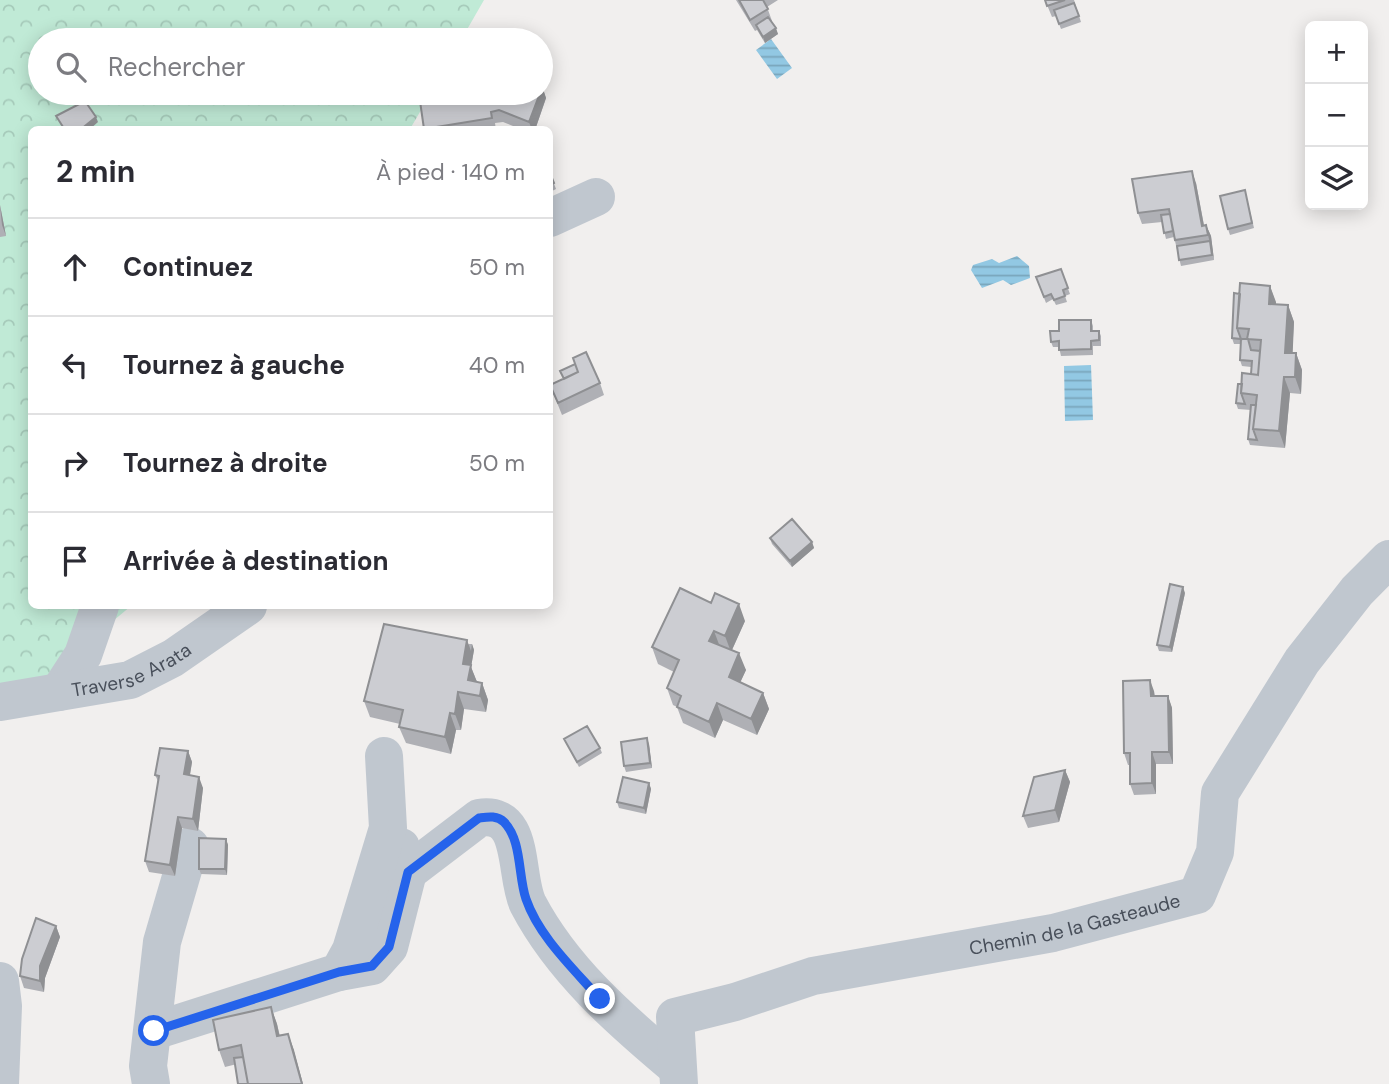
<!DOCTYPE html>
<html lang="fr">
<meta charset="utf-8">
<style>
body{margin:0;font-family:"DM Sans",sans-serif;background:#f7f7f7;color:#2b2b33}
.controls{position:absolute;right:21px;top:21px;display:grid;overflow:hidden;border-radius:10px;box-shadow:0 4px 18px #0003}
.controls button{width:63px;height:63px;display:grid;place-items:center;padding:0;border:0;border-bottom:2px solid #e1e1e2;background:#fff;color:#2b2b33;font:35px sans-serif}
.stop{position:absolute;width:21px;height:21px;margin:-16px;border:5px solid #2563eb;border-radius:50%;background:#fff}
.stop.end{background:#2563eb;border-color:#fff;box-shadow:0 2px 7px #0008}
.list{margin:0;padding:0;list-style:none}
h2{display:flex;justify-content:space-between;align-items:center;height:91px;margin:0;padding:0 28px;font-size:30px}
h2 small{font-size:23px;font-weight:400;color:#7c7c81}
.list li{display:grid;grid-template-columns:46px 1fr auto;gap:21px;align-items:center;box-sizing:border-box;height:98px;padding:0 28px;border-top:2px solid #e1e1e2}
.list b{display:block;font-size:26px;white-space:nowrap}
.list em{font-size:23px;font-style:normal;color:#7c7c81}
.icon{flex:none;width:38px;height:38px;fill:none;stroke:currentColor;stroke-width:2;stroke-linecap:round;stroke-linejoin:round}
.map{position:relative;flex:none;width:1389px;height:1084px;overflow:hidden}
.search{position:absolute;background:#fff;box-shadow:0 4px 18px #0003;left:28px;top:28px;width:525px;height:77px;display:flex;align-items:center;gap:18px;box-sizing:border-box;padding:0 24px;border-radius:38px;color:#7c7c81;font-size:26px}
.panel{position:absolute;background:#fff;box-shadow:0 4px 18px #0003;left:28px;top:126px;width:525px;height:483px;border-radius:10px}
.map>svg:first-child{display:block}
</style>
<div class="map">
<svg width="1389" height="1084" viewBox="0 0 1389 1084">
<defs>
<pattern id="forest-crowns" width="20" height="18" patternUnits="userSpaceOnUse" patternTransform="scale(1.75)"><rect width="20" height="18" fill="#c0ead6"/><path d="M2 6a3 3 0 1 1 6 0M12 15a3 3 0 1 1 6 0" fill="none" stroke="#a6caba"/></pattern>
<pattern id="water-rules" width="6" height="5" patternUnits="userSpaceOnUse" patternTransform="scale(1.75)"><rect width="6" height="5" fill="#92c8e3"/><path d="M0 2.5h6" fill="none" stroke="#79a5bb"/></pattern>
</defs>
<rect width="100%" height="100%" fill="#f1efee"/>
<path fill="url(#forest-crowns)" d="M0,0H484L461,40H40V93H431L410,129L32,130V606H131L0,715Z"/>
<path fill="url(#water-rules)" d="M771,39L792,68L777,79L756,50Z
M1017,256L1029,266L1030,278L1011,285L1003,280L982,288L971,270L973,265L992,259L999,263Z
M1091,365L1093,420L1065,421L1064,366Z"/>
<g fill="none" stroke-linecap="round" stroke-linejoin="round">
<g stroke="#c0c7cf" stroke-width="38">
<path d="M550,218L596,197"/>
<path d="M59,692L83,655L100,606"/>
<path id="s1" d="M0,702L130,680L173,658L248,606"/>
<path d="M408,872L479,818C526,810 514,875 528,904C562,969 619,1019 675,1066"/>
<path d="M339,972L372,966L389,947L408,872L401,847"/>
<path d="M0,981L3,1006L0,1084"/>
<path d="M154,1031L339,972L351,950L388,828L384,756"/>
<path d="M151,1084L148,1066L162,942L190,846"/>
<path id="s2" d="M679,1084L675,1017L735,1002L813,976L1053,933L1197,895L1215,852L1220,793L1302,661L1357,591L1389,559"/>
</g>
</g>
<path fill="#afb0b5" d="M736,0H778L767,7L772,21H771L778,34L765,43L757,30L755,31Z
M1045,0H1074L1081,22L1061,29L1056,16L1052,17Z
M542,86L546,98L535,130H523L503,122L495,123L496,130H424Z
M550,173L556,189L550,192Z
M1196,183L1204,225H1206L1211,236L1214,260L1181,266L1174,237L1166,239L1162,222L1142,224L1138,213Z
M1245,190L1254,228L1230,235L1228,229Z
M0,205L6,236L0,237Z
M1061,269L1070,294L1065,296L1067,302L1056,305L1053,299L1046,303L1036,277Z
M1270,286L1276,304L1288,305L1294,322L1292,353H1296L1302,370L1301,394L1290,393L1285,448L1250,445L1248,439L1251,410L1238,409L1236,403L1242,384L1251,374V367L1242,366L1240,360L1241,344H1234L1232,338L1240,294Z
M1091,320L1093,326V331H1099L1101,336V346H1093V355L1061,356L1059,347H1053L1051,342L1059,331Z
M560,371L600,383L604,395L562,415L550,385L564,379Z
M770,538L812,542L814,548L792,567L772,544Z
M1185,593L1172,652L1159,651L1157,645Z
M745,621L732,650L746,670L740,682L763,693L769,709L757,735L723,720L715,738L683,723L677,707L673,705L667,688L674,672L658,664L652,647Z
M469,644H472L474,650L471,667L477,682L482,683L488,700L486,712L464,709L461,730H456L451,754L406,743L399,727L400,724L370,717L364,701Z
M1154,691L1155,696H1168L1172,708L1173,764H1156V794L1134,795L1130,784V765H1128L1124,753Z
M564,739L600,748L602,753L579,767Z
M649,744L652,768L626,772L624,766Z
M188,751L192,762L190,775L203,788L198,831L182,828L175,876L149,872L145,861L158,781L155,775Z
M1065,770L1070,782L1059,822L1028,828L1023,816Z
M649,783L651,789L646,814L619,808L617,802Z
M226,839L228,845L227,875L201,874L199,869Z
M56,926L60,937L45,978L44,992L24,988L20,976Z
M271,1007L277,1024L280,1036L294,1050L225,1067L219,1050Z"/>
<path fill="#8f9093" d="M776,28L778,34L765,43L763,37Z
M542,86L546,98L535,130H532L529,122L540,93H541Z
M96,117L98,122L89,130H80Z
M1192,171L1196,183L1206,237L1202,226Z
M0,205L6,236L2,225Z
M1206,225L1211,236L1214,260L1208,235Z
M1270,286L1276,302L1275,320L1269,304Z
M1288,305L1294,322L1292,369L1285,353Z
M1296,353L1302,370L1301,394L1295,377Z
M1284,377L1290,393L1285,448L1279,431Z
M812,542L814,548L792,567L790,561Z
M1183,587L1185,593L1172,652L1170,647Z
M739,604L745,621L731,652L725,636Z
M714,631L720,647L709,641Z
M467,640L471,651L472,644L474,650L471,667L477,682L473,695L463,664Z
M739,653L746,670L735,694L729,677Z
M1150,680L1154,691L1155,708L1151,696Z
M482,683L488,700L486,712L480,696Z
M458,692L464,709L461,730L455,714Z
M763,693L769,709L757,735L751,719Z
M1168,696L1172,708L1173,764L1169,752Z
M717,703L723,720L715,738L709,722Z
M450,713L456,730L451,754L445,737Z
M647,738L649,744L652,768L650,763Z
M188,751L192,762L188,786L184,774Z
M1152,752L1156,764V794L1152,783Z
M1065,770L1070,782L1059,822L1055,810Z
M199,777L203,788L198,831L193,819Z
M649,783L651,789L646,814L644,808Z
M178,817L182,828L175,876L170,865Z
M226,839L228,845L227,875L225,869Z
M56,926L60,937L45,978L44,992L40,981V966Z
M271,1007L277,1024L283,1053L277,1036Z
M288,1034L294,1050L303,1084H302Z"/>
<path fill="#cccdd2" stroke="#8f9093" stroke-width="2" d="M739,0H763L768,9L750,20Z
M1045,0H1065L1047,6Z
M1074,3L1079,16L1059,24L1054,10Z
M768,17L776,28L763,37L756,25Z
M427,93H540L529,122L499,110L491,112L492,118L424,129L419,94Z
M85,101L96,117L80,130H65L56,116Z
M1192,171L1202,226L1206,225L1208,235L1175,240L1169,209L1138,213L1132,179Z
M550,173L554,183L550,185Z
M1245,190L1252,223L1228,229L1220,196Z
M1170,214L1173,231L1164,233L1161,215Z
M1210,241L1212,255L1179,260L1177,246Z
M1061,269L1068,288L1063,290L1065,296L1054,300L1051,294L1044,297L1036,277Z
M1240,283L1270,286L1269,304L1288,305L1285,353H1296L1295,377H1284L1279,431L1253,429L1257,395L1241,393L1242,373L1258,375L1261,340L1247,339L1249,329L1237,328Z
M1234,293L1240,294L1237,328L1241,339L1232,338Z
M1059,320H1091V331H1099V340L1091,341V349L1059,350V341L1051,342L1050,331H1059Z
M1241,339H1248L1251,350L1260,351L1258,375L1251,374L1252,361L1240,360Z
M586,352L600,383L558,403L550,385L578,372L573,358Z
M575,364L578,372L564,379L560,371Z
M1238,384H1242L1241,393L1245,404L1236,403Z
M1251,405H1256L1253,429L1257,440L1248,439Z
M792,519L812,542L790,561L770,538Z
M1170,584L1183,587L1170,647L1157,645Z
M680,588L711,603L715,593L739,604L725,636L714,631L709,641L739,653L729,677L763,693L751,719L717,703L709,722L677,707L681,696L667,688L679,660L652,647Z
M384,624L467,640L463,664L471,665L468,680L482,683L480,696L458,692L455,714L450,713L445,737L399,727L403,710L364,701Z
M1150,680L1151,696H1168L1169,752H1152V783L1130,784V753H1124L1123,681Z
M587,726L600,748L577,762L564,739Z
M647,738L650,763L624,766L621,742Z
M160,748L188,751L184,774L199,777L193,819L178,817L170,865L145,861L159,776L155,775Z
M1065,770L1055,810L1023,816L1034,777Z
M623,777L649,783L644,808L617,802Z
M199,838L226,839L225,869H199Z
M36,918L56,926L40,966V981L20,976L22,959Z
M271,1007L277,1036L288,1034L302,1084H248L241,1045L219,1050L213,1020Z
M243,1057L248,1084H238L234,1058Z"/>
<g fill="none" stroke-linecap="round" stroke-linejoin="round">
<path stroke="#2563eb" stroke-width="9" d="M154,1031L339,972L372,966L389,947L408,872L479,818C487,817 497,815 504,822C522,840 518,876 526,899C539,937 574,969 600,999"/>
</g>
<g text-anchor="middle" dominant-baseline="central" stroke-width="7" stroke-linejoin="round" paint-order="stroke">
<g font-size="19" fill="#484f5a" stroke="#fff">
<text stroke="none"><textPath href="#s1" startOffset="136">Traverse Arata</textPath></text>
<text stroke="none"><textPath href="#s2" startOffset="478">Chemin de la Gasteaude</textPath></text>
</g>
</g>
</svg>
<div class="controls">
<button>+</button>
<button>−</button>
<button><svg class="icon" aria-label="layers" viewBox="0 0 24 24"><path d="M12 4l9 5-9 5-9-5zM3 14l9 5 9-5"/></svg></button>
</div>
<div class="stop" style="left:154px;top:1031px"></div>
<div class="stop end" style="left:600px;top:999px"></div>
<div class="search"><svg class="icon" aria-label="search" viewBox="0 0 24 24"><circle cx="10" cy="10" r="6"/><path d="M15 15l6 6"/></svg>Rechercher</div>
<section class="panel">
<h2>2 min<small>À pied · 140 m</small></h2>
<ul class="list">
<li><svg class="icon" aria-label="ahead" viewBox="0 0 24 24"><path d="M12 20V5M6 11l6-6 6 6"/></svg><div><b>Continuez</b></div><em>50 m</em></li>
<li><svg class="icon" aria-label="left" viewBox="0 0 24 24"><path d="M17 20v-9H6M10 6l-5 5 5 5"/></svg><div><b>Tournez à gauche</b></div><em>40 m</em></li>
<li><svg class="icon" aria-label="right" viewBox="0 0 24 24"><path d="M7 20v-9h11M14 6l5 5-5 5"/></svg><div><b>Tournez à droite</b></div><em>50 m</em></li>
<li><svg class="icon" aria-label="arrive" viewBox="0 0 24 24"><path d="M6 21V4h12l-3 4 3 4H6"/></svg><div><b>Arrivée à destination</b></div></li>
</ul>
</section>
</div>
